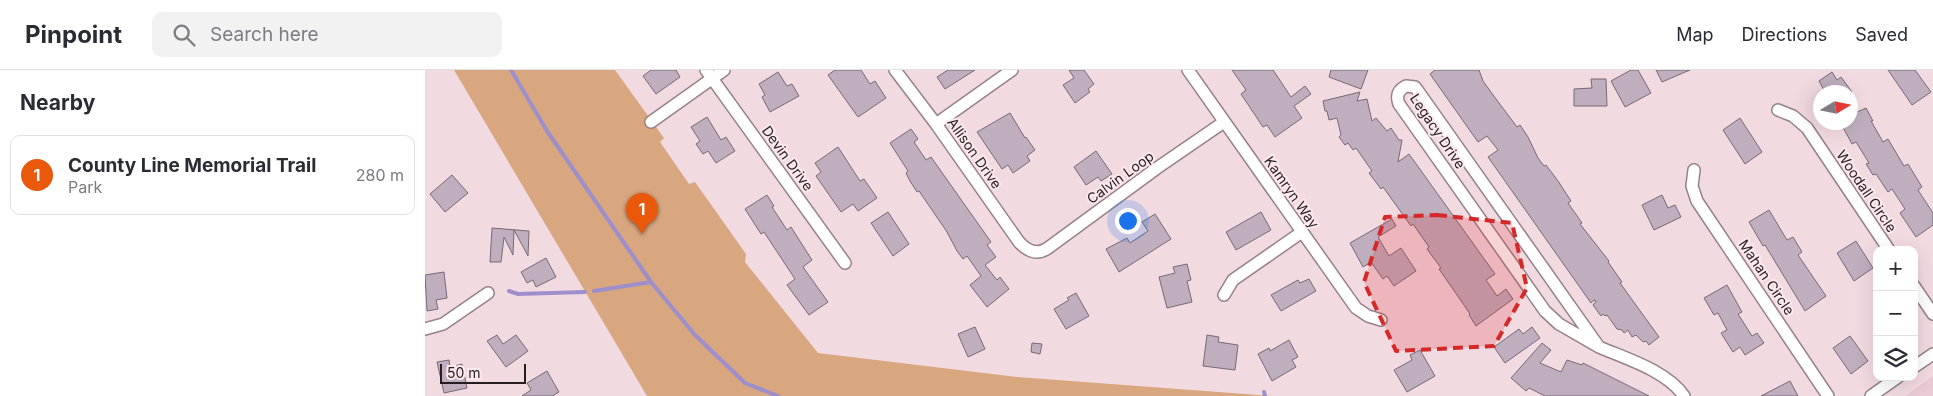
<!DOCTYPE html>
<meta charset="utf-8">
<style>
body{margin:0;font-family:Inter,sans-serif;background:#f2f2f3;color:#2b2b33}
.controls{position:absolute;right:15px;bottom:15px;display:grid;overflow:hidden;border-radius:10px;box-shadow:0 5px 20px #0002}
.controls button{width:45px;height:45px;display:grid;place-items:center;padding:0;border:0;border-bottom:1px solid #e1e1e2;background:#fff;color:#2b2b33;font:25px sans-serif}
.compass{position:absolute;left:1388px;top:15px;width:45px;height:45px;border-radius:50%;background:#fff;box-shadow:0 5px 20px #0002;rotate:80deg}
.scale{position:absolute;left:15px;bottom:12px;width:86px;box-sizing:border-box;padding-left:5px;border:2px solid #251d20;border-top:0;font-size:14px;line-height:18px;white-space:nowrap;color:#251d20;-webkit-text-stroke:4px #fce8ee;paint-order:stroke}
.you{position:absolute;left:702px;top:150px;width:18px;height:18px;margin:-12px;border:4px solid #fff;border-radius:50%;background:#1a73e8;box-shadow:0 0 0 8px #1a73e833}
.badge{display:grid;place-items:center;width:32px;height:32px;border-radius:50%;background:#ea580c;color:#fff;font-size:16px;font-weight:700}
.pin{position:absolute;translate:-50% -41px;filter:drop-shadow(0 1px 2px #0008)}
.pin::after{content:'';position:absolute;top:26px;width:18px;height:15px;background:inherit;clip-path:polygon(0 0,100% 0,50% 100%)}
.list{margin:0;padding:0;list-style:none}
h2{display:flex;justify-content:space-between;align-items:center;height:65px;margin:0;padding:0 20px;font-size:21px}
h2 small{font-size:16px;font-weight:400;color:#7c7c81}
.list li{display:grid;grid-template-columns:32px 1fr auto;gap:15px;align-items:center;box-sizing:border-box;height:80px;margin:0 10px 10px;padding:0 10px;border:1px solid #e1e1e2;border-radius:10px}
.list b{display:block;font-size:19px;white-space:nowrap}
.list p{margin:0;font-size:16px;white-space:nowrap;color:#7c7c81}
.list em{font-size:16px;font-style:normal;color:#7c7c81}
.icon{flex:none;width:28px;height:28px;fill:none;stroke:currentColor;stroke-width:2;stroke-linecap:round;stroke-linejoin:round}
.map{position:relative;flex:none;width:1508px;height:326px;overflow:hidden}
header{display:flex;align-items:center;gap:30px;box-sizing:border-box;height:70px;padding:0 25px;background:#fff;border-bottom:1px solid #e1e1e2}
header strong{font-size:24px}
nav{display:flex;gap:28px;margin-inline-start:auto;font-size:18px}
.search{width:350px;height:45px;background:#f2f2f3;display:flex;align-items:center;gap:12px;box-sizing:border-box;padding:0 18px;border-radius:10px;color:#7c7c81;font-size:19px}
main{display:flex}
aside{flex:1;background:#fff}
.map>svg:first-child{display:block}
</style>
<header>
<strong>Pinpoint</strong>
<div class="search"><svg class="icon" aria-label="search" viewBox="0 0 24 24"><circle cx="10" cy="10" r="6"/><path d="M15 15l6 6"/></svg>Search here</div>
<nav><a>Map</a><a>Directions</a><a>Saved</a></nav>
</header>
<main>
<aside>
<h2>Nearby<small></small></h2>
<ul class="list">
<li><span class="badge">1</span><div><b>County Line Memorial Trail</b><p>Park</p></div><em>280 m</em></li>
</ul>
</aside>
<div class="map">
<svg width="1508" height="326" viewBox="0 0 1508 326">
<rect width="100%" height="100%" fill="#f2dae1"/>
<path fill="#eacad4" d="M1508,306V326H1480Z"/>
<path fill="#d8a67f" d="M29,0H190L239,68L235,72L264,114L270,112L321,184L320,192L393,283L592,307L847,326H222Z"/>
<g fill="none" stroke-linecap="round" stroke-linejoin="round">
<path stroke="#9d8fcc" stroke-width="4" d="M86,0L122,61L226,212L270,265L320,313L353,326
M84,221L93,224L160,222
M169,221L226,212
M839,322L840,326"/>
</g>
<path fill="#beaebe" stroke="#776977" d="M226,0H251L255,7L231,24L218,6Z
M410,0H436L445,14L450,11L461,28L433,47L403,5Z
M523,0H550L520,19L512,7Z
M644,0H659L669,14L663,19L665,22L650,33L638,15L649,8Z
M807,0H848L866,27L880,16L886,24L869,36L877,48L850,67L842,55L838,57L816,24L821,20Z
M906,0H943L936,19L904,7Z
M1010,0H1054L1058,11L1071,29L1092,57L1095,55L1103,67L1113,88L1119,96L1121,95L1133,111L1146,131L1143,133L1157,153L1155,154L1184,191L1183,192L1197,212L1195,213L1234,267L1224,275L1221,271L1218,272L1211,265L1207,267L1203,260L1199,263L1197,260L1192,259L1182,245L1180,246L1178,244L1176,246L1168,235L1171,231L1169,230L1166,233L1063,87L1073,80L1062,66L1053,72L1005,4Z
M1206,0H1213L1226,23L1200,37L1186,11Z
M1231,0H1265L1237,12Z
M1463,0H1490L1506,22L1487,35Z
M353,2L362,16L367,14L374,26L345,42L337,27L340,25L334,14Z
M1407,2L1412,10L1416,7L1427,22H1400L1394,11Z
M1166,9H1181L1182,36H1149V19L1167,18Z
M935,22L932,31L942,29L947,51L951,48L962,61L966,58L974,70H977L973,92L984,84L1070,204L1061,210L1072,226L1081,219L1088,229L1051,256L1044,245L1045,244L1041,238L1014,199L1016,198L1002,179L1004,177L988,154L986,156L958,117L956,119L944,103L947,101L931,78L928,80L923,73L920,75L914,67L916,65L912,48L904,50L902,41H900L898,31Z
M1426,30L1432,42L1441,38L1448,51H1446L1458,72L1463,69L1479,96L1483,94L1497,117L1493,120L1508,143V155L1491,167L1475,143L1480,139L1467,119L1463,122L1451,104L1448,105L1441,94L1444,93L1431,72L1427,74L1415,52H1426Z
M585,43L600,68L601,67L610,80L602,86L605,91L588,103L583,95L577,99L552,62Z
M282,47L296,70L301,67L310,81L291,93L283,81L278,84L271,74L275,71L266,57Z
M1315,48L1337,82L1320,94L1298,60Z
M486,59L493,69L489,72L501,90L506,87L566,172L562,175L571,187L560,195L572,210L575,207L584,219L562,237L545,215L556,206L542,186L538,189L532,181L522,162L494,121L492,122L485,111L481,103L483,101L465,73Z
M413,77L435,111L439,109L452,128L433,141L428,134L416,142L391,106L396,102L390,93Z
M671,81L687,104L676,111L673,107L661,115L649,97Z
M27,105L43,123L20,142L5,124Z
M342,125L349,136L347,137L362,160L366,157L387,190L378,197L403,232L384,245L362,215L370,209L339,162L336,164L320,139Z
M1237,125L1243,138L1250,135L1256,147L1229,160L1217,135Z
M1344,140L1362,170L1368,167L1377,182L1373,185L1401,226L1380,241L1340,175L1338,176L1324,152Z
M463,142L484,174L468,186L446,153Z
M836,142L846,160L811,180L801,162Z
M730,144L746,169L694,202L681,179L702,168L705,173L723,161L717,152Z
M967,149L971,156L953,167L964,186L976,178L991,201L969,216L962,206L958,209L946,192L938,197L925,173Z
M67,158L104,161L103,186L89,160L88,185L79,167L76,192H65Z
M1431,171L1448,198L1429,211L1412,183Z
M121,188L131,207L111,217L108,210L102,213L96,202Z
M762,194L766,210L762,211L767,232L742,238L734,207L750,203L748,197Z
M19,202L22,228L11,230L13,239L2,241L0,205Z
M884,209L891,221L856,241L846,225L873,210L875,213Z
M1302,215L1317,242L1313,244L1327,266L1332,263L1339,273L1320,285L1315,277L1308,282L1296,263L1302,260L1293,243L1289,245L1279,228Z
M651,223L664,246L641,259L629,239L644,230L642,228Z
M550,257L560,279L543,287L533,264Z
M1107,257L1115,268L1080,293L1069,277L1094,259L1098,264Z
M72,265L78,274L91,265L103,281L81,297L62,271Z
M782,265L794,267L793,272L813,275L810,300L778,296Z
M1425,266L1443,291L1426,304L1408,278Z
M864,270L873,287L867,290L871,297L847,311L833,284L844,278L845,281Z
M607,273L617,274L615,284L606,282Z
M1117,273L1126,280L1115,293L1136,302L1142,290L1157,295L1158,293L1224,326H1120L1104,318L1101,321L1086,308Z
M995,280L1010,306L982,322L969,300L987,290L985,285Z
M24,290L25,297L37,294L42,318L19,323L12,292Z
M122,301L134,322L127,326H97L106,320L102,313Z
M1365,311L1373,326H1336Z"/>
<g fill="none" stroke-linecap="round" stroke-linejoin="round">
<defs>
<path id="minor" d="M281,0L420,193
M470,0L511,54L594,172C602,181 612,186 623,178L732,98L799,52
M763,0L931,238L943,246L956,250
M981,16L990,17L993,21L1174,277L1134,254L1120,241L974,34C971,26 973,20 981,16Z
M1353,40L1368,46L1382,58L1464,180
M226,52L299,0
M511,54L587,0
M1269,100L1267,116L1272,131L1403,326
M1489,216L1508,244
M799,225L808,210L877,162
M0,259L18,254L63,223
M1174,277C1202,289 1242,301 1259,326
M1489,297L1508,284
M1446,326L1473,307"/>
</defs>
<use href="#minor" stroke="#978188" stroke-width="14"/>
<use href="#minor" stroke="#fff" stroke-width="11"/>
</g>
<path fill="#d62828" fill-opacity="0.2" stroke="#d62828" stroke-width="4" stroke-dasharray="10 6" stroke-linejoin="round" d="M1012,145L1087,153L1102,218L1069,276L971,281L939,212L960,147Z"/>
<g text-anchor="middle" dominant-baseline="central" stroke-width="4" stroke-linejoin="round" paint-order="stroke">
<g font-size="14" fill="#251d20" stroke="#fce8ee">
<text transform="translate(1013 61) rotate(56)">Legacy Drive</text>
<text transform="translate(550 83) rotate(55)">Allison Drive</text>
<text transform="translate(363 88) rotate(54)">Devin Drive</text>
<text transform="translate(695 107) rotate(-36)">Calvin Loop</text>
<text transform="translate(1442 121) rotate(56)">Woodall Circle</text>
<text transform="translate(867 122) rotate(55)">Kamryn Way</text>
<text transform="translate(1342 207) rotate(56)">Mahan Circle</text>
</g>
</g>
</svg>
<div class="controls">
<button>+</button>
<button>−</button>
<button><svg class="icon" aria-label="layers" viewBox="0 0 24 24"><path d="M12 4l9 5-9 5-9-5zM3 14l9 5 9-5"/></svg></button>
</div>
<svg class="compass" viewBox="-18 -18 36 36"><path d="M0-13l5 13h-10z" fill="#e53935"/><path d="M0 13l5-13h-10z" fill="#7c7c81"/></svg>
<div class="scale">50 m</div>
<div class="you"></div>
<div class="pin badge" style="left:217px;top:164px">1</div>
</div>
</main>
